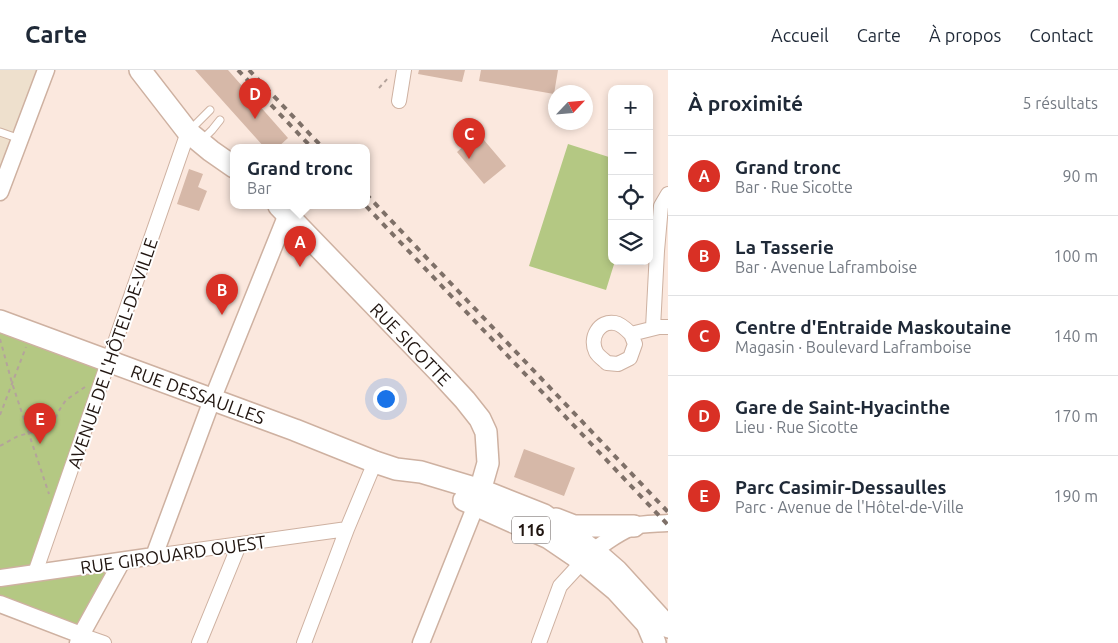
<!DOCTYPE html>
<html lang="fr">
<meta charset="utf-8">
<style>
body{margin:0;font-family:Ubuntu,sans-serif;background:#f2f2f3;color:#1f2937}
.controls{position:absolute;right:15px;top:15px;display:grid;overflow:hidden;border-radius:10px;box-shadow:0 2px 8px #0003}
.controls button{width:45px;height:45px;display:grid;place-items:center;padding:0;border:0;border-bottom:1px solid #e0e1e3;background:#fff;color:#1f2937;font:25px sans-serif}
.compass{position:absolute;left:548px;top:15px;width:45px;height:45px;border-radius:50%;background:#fff;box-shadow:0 2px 8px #0003;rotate:64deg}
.you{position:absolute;left:385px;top:328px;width:18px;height:18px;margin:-12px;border:4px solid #fff;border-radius:50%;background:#1a73e8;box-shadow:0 0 0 8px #1a73e833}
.badge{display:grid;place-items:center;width:32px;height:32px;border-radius:50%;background:#d93025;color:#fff;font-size:16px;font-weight:700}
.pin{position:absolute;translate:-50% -41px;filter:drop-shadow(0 1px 2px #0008)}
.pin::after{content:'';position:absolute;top:26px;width:18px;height:15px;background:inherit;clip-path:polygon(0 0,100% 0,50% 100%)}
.popup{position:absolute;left:230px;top:74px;width:140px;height:65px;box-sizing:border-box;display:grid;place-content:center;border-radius:10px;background:#fff;filter:drop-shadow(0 1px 4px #0005);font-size:16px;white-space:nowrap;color:#747a83}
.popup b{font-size:19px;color:#1f2937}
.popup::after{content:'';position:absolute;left:50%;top:100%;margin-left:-10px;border:10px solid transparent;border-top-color:#fff}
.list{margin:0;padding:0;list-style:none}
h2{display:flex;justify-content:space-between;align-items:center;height:65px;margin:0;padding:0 20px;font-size:21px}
h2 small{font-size:16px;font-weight:400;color:#747a83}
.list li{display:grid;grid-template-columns:32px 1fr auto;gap:15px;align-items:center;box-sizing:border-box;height:80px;padding:0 20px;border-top:1px solid #e0e1e3}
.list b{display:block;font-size:19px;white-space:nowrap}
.list p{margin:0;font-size:16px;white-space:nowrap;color:#747a83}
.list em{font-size:16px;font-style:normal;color:#747a83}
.icon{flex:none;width:28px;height:28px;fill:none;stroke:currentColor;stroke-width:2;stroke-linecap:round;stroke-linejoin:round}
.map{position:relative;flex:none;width:668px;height:573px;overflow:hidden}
header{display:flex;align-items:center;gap:30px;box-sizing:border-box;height:70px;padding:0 25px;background:#fff;border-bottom:1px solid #e0e1e3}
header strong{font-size:24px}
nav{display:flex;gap:28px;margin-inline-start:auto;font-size:18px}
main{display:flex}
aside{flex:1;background:#fff}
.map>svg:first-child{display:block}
</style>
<header>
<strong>Carte</strong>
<nav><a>Accueil</a><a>Carte</a><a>À propos</a><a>Contact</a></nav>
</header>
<main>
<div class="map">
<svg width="668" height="573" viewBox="0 0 668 573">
<rect width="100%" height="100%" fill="#fbe8de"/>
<path fill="#eee0cd" d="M0,0H46L0,122Z"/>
<path fill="#b4c883" d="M568,74L612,88V191H615L606,220L529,196Z
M0,251L109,291L35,503L0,508Z
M112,497L79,557L0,528V514Z"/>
<path fill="#d6b8a8" d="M195,0H228L288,68L277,78H265Z
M419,0H465L462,12L418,4Z
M481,0H558L554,24L479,11Z
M478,63L506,96L484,114L457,82Z
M189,99L203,104L198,117L207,121L199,141L177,134Z
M524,379L575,398L564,426L514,407Z"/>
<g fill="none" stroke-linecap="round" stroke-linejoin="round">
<defs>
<path id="service" d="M189,61L210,40
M0,62L20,69
M202,70L212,60L220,50"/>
<path id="minor" d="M399,31L404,0
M653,258L657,181L661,136L668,124
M631,264L635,274L630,288L618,294L607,293C604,290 598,286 596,282C589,268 599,250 615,253C621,254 627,260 631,264L659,257H668
M154,486L347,459
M35,503L188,62
M81,565L104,573
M199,573L239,475
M304,573L347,459L375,392
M539,573L560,516L583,491"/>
<path id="tertiary" d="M0,122L46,0
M586,488C597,477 618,463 632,457C641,453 658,454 668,453
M0,508L154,486L212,330L287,144
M0,534L81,565
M78,573L81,565L122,491
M421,573L476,435"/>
<path id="primary" d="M140,0L188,62L211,81L234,97
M279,136L441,304L465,330L480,349L486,362L488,393L476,435
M0,251L295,360L375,392L396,399L421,402L481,420L544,445L594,481L617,501L668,557
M464,430L549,468L574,485L616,520L647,554L655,573
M556,449L574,456H634"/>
</defs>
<use href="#service" stroke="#ceb1a1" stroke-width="9"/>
<use href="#minor" stroke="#ceb1a1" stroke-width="16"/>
<use href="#tertiary" stroke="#ceb1a1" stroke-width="19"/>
<use href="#primary" stroke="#ceb1a1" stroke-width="24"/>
<path stroke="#b4a39b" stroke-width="2" stroke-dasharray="4 4" stroke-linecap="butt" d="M379,18L389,7
M0,269L12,313L49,424
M0,345L26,277
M0,376L18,366L45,359L51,355L53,353L60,339L66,330L85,317"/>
<use href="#service" stroke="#fff" stroke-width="7"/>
<use href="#minor" stroke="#fff" stroke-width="14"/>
<use href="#tertiary" stroke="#fff" stroke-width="16"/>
<use href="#primary" stroke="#fff" stroke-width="21"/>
<path stroke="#7e7068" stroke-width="4" stroke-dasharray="6 6" stroke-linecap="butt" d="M238,0L312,78
M249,0L323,78
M366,124L668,442
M366,136L668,455"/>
</g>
<g text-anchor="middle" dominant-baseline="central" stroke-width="4" stroke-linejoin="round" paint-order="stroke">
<rect fill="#fff" stroke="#635b58" stroke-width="1" x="512" y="446.5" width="38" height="27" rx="4"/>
<g font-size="16" font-weight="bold" fill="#201510">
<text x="531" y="460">116</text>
</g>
<g font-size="18" fill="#201510" stroke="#fff">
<text transform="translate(411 274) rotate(46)">RUE SICOTTE</text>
<text transform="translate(112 283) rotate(-71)">AVENUE DE L'HÔTEL-DE-VILLE</text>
<text transform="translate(198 324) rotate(20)">RUE DESSAULLES</text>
<text transform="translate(173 484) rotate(-8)">RUE GIROUARD OUEST</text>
</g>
</g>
</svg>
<div class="controls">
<button>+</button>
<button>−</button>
<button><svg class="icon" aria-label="locate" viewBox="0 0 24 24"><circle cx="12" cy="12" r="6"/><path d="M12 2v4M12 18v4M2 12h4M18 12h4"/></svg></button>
<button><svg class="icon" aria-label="layers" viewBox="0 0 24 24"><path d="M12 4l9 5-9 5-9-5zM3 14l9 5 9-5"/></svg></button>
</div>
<svg class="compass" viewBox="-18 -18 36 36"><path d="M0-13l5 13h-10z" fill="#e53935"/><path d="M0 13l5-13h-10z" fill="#747a83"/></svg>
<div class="you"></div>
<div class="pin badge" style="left:300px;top:197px">A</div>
<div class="popup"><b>Grand tronc</b>Bar</div>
<div class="pin badge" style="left:222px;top:245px">B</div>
<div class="pin badge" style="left:469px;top:89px">C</div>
<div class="pin badge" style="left:255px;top:49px">D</div>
<div class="pin badge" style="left:40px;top:374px">E</div>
</div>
<aside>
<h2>À proximité<small>5 résultats</small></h2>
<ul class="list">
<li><span class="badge">A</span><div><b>Grand tronc</b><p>Bar · Rue Sicotte</p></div><em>90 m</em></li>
<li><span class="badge">B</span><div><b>La Tasserie</b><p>Bar · Avenue Laframboise</p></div><em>100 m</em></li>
<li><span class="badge">C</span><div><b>Centre d'Entraide Maskoutaine</b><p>Magasin · Boulevard Laframboise</p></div><em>140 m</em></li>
<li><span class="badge">D</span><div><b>Gare de Saint-Hyacinthe</b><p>Lieu · Rue Sicotte</p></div><em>170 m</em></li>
<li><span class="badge">E</span><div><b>Parc Casimir-Dessaulles</b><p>Parc · Avenue de l'Hôtel-de-Ville</p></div><em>190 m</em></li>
</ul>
</aside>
</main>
